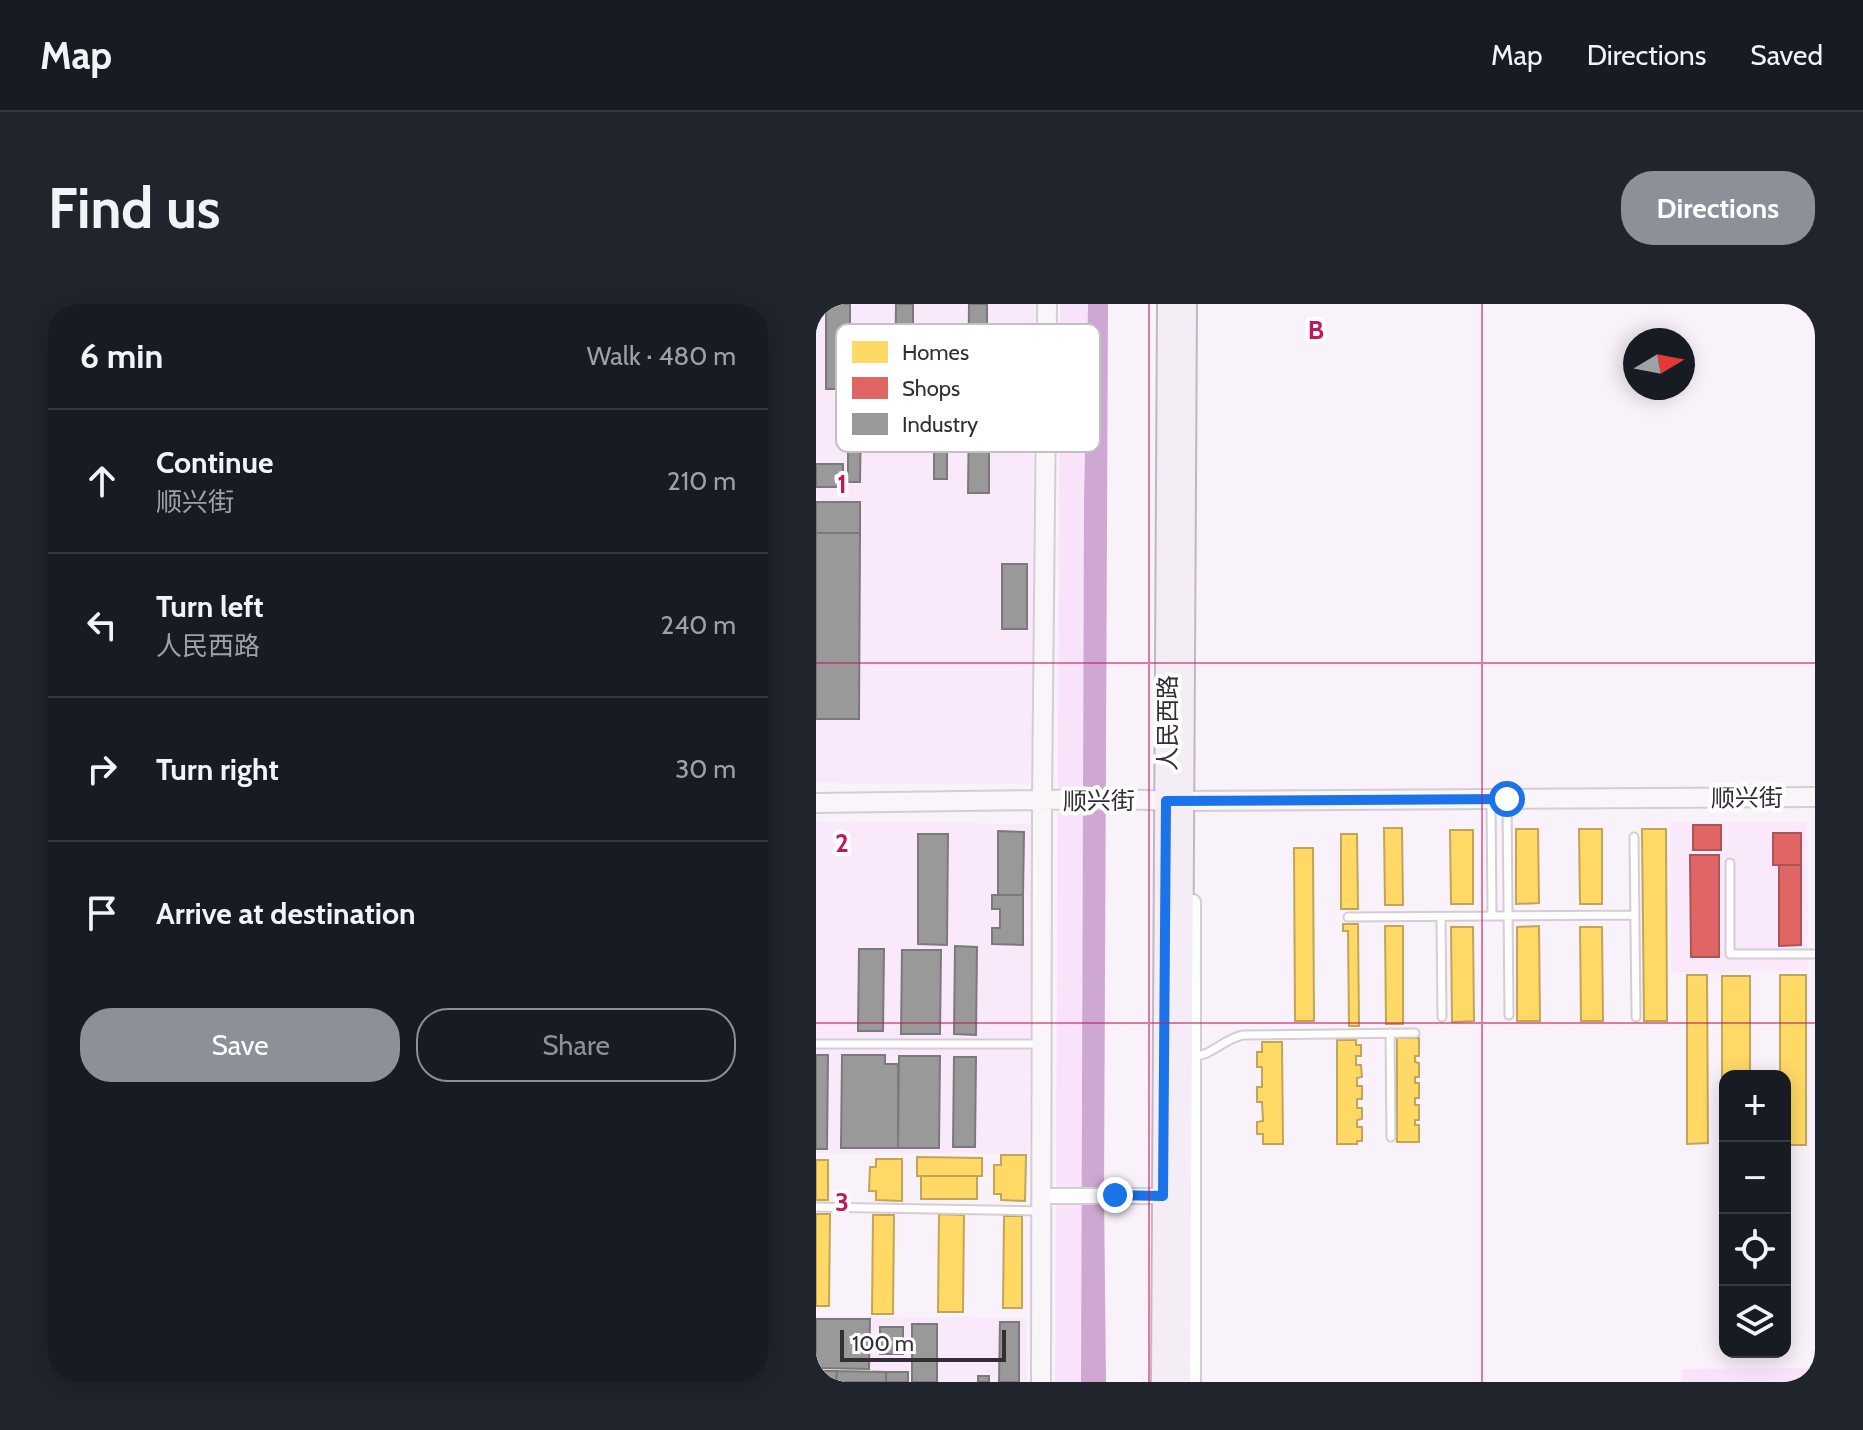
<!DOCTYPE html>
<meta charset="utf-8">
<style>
body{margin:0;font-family:Cabin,"Noto Sans SC",sans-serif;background:#20242c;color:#f1f3f6}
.controls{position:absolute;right:24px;bottom:24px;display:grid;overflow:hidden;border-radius:16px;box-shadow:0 4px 20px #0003}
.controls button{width:72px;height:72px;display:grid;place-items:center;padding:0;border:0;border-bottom:2px solid #363941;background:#171b24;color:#f1f3f6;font:40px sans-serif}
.compass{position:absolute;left:807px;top:24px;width:72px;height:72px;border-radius:50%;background:#171b24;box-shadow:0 4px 20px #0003;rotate:80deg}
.scale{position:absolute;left:24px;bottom:20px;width:166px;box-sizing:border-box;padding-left:8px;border:4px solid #342d35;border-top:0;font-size:22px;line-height:28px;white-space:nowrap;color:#342d35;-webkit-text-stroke:6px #fff;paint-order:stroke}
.stop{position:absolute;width:24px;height:24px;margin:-18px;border:6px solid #1a73e8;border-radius:50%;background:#fff}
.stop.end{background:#1a73e8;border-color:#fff;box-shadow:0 2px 8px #0008}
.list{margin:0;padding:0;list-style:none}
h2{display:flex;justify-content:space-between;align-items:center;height:104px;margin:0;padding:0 32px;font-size:34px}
h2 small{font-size:26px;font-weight:400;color:#9ea1a6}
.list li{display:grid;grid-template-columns:52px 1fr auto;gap:24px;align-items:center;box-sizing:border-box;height:144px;padding:0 32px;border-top:2px solid #363941}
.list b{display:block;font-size:30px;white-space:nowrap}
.list p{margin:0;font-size:26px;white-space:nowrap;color:#9ea1a6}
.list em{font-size:26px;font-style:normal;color:#9ea1a6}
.actions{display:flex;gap:16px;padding:24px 32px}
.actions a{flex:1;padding:18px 0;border:2px solid #8c9099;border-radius:32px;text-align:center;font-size:28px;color:#8c9099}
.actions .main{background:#8c9099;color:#fff}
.icon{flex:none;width:44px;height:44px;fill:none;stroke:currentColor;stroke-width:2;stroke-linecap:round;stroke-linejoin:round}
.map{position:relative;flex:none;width:999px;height:1078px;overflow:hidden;border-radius:32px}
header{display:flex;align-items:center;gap:48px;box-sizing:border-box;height:112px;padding:0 40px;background:#171b24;border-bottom:2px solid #363941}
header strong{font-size:38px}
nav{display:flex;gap:44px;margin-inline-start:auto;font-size:28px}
.intro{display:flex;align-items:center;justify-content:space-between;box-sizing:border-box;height:192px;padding:0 48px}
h1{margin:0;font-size:56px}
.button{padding:20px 36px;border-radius:32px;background:#8c9099;color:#fff;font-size:28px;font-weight:700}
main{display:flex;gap:48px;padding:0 48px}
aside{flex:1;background:#171b24;border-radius:32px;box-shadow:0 4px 20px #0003}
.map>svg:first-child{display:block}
</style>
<header>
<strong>Map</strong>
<nav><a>Map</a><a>Directions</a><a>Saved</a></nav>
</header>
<div class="intro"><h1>Find us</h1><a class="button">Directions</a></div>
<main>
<aside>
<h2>6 min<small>Walk · 480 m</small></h2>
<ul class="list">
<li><svg class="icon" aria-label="ahead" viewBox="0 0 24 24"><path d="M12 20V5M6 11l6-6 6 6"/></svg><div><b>Continue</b><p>顺兴街</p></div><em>210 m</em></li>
<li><svg class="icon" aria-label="left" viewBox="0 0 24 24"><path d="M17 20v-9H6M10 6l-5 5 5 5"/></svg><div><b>Turn left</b><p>人民西路</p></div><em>240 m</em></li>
<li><svg class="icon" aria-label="right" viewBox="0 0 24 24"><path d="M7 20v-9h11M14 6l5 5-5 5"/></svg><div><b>Turn right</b></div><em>30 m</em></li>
<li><svg class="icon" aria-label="arrive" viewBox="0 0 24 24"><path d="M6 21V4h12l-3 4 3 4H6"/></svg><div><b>Arrive at destination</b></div></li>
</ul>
<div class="actions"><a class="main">Save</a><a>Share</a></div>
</aside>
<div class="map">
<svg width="999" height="1078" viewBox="0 0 999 1078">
<rect width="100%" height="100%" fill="#faf2fa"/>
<path fill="#f9e9fb" d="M0,0H218L216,480L0,479Z
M0,517L216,520L213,849H0Z
M991,518L992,667L855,668L854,519Z
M0,1012L211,1014V1078H0Z"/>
<path fill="#f8e3fa" d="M244,0H272L268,196L265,1078H239Z
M995,1064L996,1078H866V1065Z"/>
<path fill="#cea8d3" d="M272,0H292L288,890L290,1078H265L268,196Z"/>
<path fill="#ffd966" stroke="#c2a557" stroke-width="2" d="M568,524H586L587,601H569Z
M700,525H722L723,599L700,600Z
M763,525H786V600H764Z
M826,525H850L851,717H828Z
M634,526H657V600H635Z
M525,530H541L542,605H525Z
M478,544H497L498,717H479Z
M527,620H542L543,722H533L532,627H527Z
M569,622H587V720H570Z
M723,622L724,717H701V623Z
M635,623H657L658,717L636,718Z
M764,623H786L787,717H765Z
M871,671H891L892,839L871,840Z
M964,671H990V841H969V772H964Z
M906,672H934V772H909V840H906Z
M581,734H603V752H599V758L603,759V773H599V779H603V794H599V801H603V816H599V821H603V838H581Z
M521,736H540V741H545V752H540V761H545L546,773L541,774V782H546V795H541V804H546V815L541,816V823H546V837H541V840H521Z
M446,738H466L467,840H447V830H441V818L447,817L446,798H441V783H446V763H441V748H446Z
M185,851H210L209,897L185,896V890H178V861H185Z
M101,853L166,854V872H101Z
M60,855H86V897L60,896V887H53L54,863H60Z
M0,856H12V896H0Z
M105,872H161V895H105Z
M0,910H14L13,1002H0Z
M123,910L148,911L147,1008H122Z
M57,911H78L77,1010H56Z
M188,912H206V1004H187Z"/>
<path fill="#e06666" stroke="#ac5557" stroke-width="2" d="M877,521H905V546H877Z
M957,529H985V561H957Z
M874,551H903V653H875Z
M963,561H985V641L963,642Z"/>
<path fill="#999" stroke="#7b797b" stroke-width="2" d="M10,0H34V85H10Z
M80,0H97V81H79Z
M153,0H171V81H152Z
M153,105H173V189H152Z
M32,108H45L44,178H32Z
M118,124H131V175H118Z
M0,160H27V183H0Z
M0,198H44V229H0Z
M0,229H44L43,415H0Z
M186,260H211V325H186Z
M182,527L208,528L207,591H182Z
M102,530H132L131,641L102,640Z
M176,591H207V641L176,640V624H184V605H176Z
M139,642L161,643L160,731L138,730Z
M43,645H68L67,727H42Z
M86,646H125L124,730H85Z
M0,751H12L11,845H0Z
M26,751H69V760H82V844H25Z
M83,752H124L123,844H82Z
M138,753H160L159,843H137Z
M0,1015H54L53,1065L0,1064Z
M184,1018H203V1078H183Z
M96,1020H121V1078H96Z
M64,1023H87V1050H64Z
M0,1067H21L20,1078H0Z
M21,1067L70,1068V1078H20Z
M70,1068H92V1078H70Z
M162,1072H173V1078H162Z"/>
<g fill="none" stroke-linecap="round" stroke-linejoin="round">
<defs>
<path id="lane" d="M675,495L676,612
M691,497L693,711
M818,533L820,713
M914,559V650H999
M532,613L819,611
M625,613L626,713
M574,729L575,833
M0,740H223
M375,753C396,752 407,735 427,731L599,729
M0,903L223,907"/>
<path id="street" d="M377,598V1078
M225,892H347"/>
<path id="secondary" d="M0,499L297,495L366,497L999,493
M225,1078L226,496L231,0"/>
<path id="primary" d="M347,1078L353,0
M363,1078L369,0"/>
</defs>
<use href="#lane" stroke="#d4cdd4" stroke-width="11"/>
<use href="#street" stroke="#d4cdd4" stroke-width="18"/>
<use href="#secondary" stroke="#d4cdd4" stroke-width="22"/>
<use href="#primary" stroke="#c4b5c6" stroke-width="26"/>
<use href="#lane" stroke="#fefdfe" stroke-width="7"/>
<use href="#street" stroke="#fefdfe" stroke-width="14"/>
<use href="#secondary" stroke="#f9f5f9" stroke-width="18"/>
<use href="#primary" stroke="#f4edf6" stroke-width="22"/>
</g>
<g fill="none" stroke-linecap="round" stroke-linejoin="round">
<path stroke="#1a73e8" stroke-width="10" d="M299,891L347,892L350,497L691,495"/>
</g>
<path fill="none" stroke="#c2185b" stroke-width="2" stroke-opacity="0.55" d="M333,0V1078M666,0V1078M0,359H999M0,719H999"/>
<g text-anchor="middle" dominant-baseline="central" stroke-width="8" stroke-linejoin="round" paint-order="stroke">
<g font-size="24" fill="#342d35" stroke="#fff">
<text transform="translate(351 419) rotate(-90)">人民西路</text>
<text x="931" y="493">顺兴街</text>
<text x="283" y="496">顺兴街</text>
</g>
</g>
<rect x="20" y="20" width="264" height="128" rx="12" fill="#fff" stroke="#c2c0c2" stroke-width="2"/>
<rect x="36" y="37" width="36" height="22" fill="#ffd966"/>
<rect x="36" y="73" width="36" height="22" fill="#e06666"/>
<rect x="36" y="109" width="36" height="22" fill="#999"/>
<g font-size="22" fill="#342d35">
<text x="86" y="56">Homes</text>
<text x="86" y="92">Shops</text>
<text x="86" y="128">Industry</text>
</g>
<g font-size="26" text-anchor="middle" font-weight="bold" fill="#c2185b" stroke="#fff" stroke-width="8" stroke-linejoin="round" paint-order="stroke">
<text x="500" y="35">B</text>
<text x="26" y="189">1</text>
<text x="26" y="548">2</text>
<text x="26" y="907">3</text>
</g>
</svg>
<div class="controls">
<button>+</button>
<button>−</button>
<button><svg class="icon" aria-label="locate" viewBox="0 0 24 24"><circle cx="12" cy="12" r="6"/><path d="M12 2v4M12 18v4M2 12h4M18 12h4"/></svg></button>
<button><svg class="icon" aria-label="layers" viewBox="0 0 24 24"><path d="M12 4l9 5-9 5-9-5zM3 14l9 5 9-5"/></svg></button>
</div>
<svg class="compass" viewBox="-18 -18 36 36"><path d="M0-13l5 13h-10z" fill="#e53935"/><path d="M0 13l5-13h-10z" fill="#9ea1a6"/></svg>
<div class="scale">100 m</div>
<div class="stop" style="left:691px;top:495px"></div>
<div class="stop end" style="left:299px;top:891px"></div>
</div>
</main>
